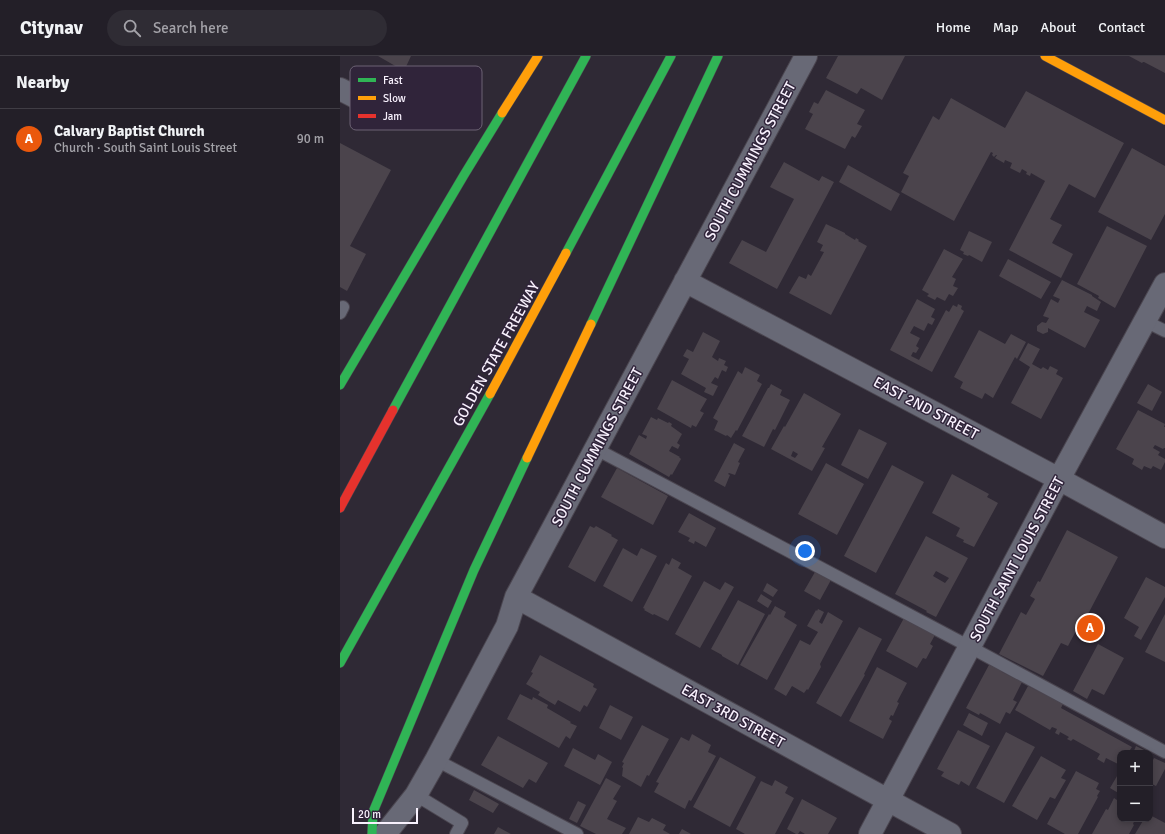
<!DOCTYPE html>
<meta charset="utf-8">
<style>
body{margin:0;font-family:Signika,sans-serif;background:#2f2c34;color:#f1f3f6}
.controls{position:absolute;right:12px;bottom:12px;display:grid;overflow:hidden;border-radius:8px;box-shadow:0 2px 6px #0003}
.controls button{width:36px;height:36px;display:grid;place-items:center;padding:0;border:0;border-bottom:1px solid #403d45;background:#231f28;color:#f1f3f6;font:20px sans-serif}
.scale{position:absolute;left:12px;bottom:10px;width:66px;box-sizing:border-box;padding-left:4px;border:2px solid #f8f1fd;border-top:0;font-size:11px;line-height:14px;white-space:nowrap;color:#f8f1fd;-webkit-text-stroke:3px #30243a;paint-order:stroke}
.you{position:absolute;left:465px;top:495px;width:14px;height:14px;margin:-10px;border:3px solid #fff;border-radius:50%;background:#1a73e8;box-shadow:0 0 0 6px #1a73e833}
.badge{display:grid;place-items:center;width:26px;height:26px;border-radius:50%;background:#ea580c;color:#fff;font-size:13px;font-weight:700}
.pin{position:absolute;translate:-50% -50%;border:2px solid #fff;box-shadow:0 1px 4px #0006}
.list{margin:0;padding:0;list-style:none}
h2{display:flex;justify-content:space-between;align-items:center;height:52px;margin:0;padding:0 16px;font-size:17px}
h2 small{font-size:13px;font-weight:400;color:#a3a2a8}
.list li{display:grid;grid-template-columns:26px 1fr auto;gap:12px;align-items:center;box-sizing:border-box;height:60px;padding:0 16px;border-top:1px solid #403d45}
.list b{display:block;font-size:15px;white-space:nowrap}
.list p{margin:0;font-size:13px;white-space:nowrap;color:#a3a2a8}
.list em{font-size:13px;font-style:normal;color:#a3a2a8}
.icon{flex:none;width:22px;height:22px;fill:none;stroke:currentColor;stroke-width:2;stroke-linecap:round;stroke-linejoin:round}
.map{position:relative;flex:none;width:825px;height:778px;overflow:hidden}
header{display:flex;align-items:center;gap:24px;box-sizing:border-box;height:56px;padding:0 20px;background:#231f28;border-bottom:1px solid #403d45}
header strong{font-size:19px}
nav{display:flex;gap:22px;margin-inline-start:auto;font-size:14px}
.search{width:280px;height:36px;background:#2f2c34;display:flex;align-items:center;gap:10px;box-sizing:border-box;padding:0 14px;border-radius:22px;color:#a3a2a8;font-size:15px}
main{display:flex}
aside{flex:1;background:#231f28}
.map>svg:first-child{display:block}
</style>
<header>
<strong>Citynav</strong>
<div class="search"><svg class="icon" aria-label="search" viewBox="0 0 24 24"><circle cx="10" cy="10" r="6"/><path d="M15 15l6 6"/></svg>Search here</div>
<nav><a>Home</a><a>Map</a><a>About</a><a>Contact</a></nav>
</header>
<main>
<aside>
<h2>Nearby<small></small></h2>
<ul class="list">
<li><span class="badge">A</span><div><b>Calvary Baptist Church</b><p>Church · South Saint Louis Street</p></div><em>90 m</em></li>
</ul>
</aside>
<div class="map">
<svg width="825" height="778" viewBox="0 0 825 778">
<rect width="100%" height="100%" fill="#2f2935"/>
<path fill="#4b444c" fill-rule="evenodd" d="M38,0H71L64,15Z
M498,0H565L542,44L521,32L517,38L486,22Z
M789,0H825V17L804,6H803L802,7Z
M486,34L525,54L517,68L522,70L515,82L512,80L505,93L465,73L473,58L469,56L474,46L478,48Z
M686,35L784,87L755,142L729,128L710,163L722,169L712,187L733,198L721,222L669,194L705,125L691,117L690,120L686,118L687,116L682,113L680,117L670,112L672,107L665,104L664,107L655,102L657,99H656L654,101L652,99L653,97L651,96L614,165L561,136L569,120L563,117L593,60L599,64L611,42L665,72Z
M0,87L51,114L10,190L26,198L7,235L0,231Z
M792,92L825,110V158L811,184L758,156Z
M444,106L479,125L482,120L494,126L437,233L389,207L402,184L426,196L454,143L430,131Z
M508,109L560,138L551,155L499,126Z
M486,168L505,177V178L515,184L516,182L519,184L518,185L527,190L491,259L449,237L459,220L466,223L468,218L471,220L484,196L480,195L483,189L477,186Z
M767,170L807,190L775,252L758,242L759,240L737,228Z
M629,175L652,186L642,206L629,199L628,200L623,198L624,196L620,194Z
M604,193L623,203L612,221L616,223L613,230L618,232L613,240L609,238L605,245L597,241L595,244L587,240L589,238L582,234Z
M668,203L711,226L701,243L659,220Z
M722,224L752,239V240L761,246L757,255L747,250L744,256L760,264L745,292L708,272V276L703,278L697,275V270L702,266L706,267L709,262L703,260L711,243L718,247L720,243L713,240Z
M577,243L595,253L591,261L595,263L592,269L588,267L584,275L574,270L570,277L580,282L576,290L579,292L576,297L573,296L571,300L579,304L606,254L609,256L613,249L617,251L618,248L622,250L621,253L624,255L592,316L550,294Z
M639,274L665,288L671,278L686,286L677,303L675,301L653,342L645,337L642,343L620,332L623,326L614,321Z
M363,276L380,285L372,301L378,305L379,302L386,305L384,309L388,311L386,316L382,314L378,323L375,321L371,327L378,330L373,340L364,336L366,332L341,318L349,303L343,300L347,293L353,296Z
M688,287L700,293L692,308L701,313L703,311L708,314L710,310L718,314L716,318L723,322L701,363L671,347L690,311L679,304Z
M405,311L420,319L417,325L422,328L397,375L396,374L391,382L387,379L386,380L374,374L378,365L373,362L398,315L402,318Z
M332,324L367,343L360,355L364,357L356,371L352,369L351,372L317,353Z
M431,328L442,334L440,339L450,344L435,374L433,373L424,391L402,380L428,332H429Z
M808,328L822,336L812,355L797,347Z
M464,337L501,358L482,391L485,392L472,415L431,393L444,370L445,371ZM453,395L458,398L455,402L451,400Z
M798,354L825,368L824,371H825V392H824L823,393L815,389L813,392L820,396L818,399L825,403V406L821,414L813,410L811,413L804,410L802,414L792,408L794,403L776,393Z
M311,361L317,364L318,362L328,367L329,366L332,368L331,370L342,378L337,387L340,389L338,393L332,390L329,395L340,401H339L341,403L332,419L331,418L329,421L289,398L299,379L306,383L307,380L302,378Z
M519,373L547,387L528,423L501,409Z
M394,387L405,393L398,406L400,407L395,419L389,417L388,418L390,419L385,431L374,425Z
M486,407L524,428L497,479L458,458Z
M552,409L584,426L536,517L504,500Z
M277,412L328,440L313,469L261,441Z
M612,418L649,438L647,441L658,447L634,491L623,486L624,484L616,480L620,472L592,457Z
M349,457L376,472L366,491L355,485L354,488L348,485L350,482L338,476Z
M250,470L254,472L256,470L272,479L271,480L278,484L255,526L228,511Z
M727,474L778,501L747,560L745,558L728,590L721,587L703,620L659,598L681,556L686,559L695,543L690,540L698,525L700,526Z
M586,480L628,502L596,561L586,556L587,555L555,538ZM596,515L609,522L605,527L593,520Z
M283,492L297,500L301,492L317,500L292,546L263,530Z
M332,502L341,507L338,512L352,520L328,565L314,558L313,559L304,554L305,553L303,552L326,507L329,509Z
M475,516L491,524L480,544L464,535Z
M806,521L825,531V541L801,584L794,580L799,571L784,562Z
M364,525L380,534L385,526L394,531L360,592L335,578Z
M427,527L438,534L433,541L423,535Z
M421,538L432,545L428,552L417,545Z
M398,544L425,558L398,609L382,600V599L371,593Z
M435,550L446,556L444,561L457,569L427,624L400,609L429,558L430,559Z
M478,553L484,556L479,566L482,568L488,556L503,565L480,608L481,611L468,634L467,633L464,637L452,630L446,640L434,633L460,584L470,589L478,576L467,570L476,554L477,555Z
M825,558V606L805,596Z
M564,562L595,579L590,588L593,590L586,603L583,602L577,612L546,595Z
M519,571L542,583L524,618L525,619L501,661L476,647Z
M758,588L784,602L764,639L752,633L747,643L733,635Z
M200,599L254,628L253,631L257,633L247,651L244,649L240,656L218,644L215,649L198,639L200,636L186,628L193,617L191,616Z
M650,607L664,613L662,616L682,626L673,644L677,646L670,658L666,656L660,668L640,657L639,659L626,652Z
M537,611L567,627L557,646L559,647L553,660L551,659L549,663L552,665L543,683L509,665Z
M688,630L723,648L721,652L792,691L788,697H780V709L766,702L764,707L757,703L760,698L733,683L731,685L727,683L729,681L720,676L719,679L715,677L717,673L712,671L710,674L675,654Z
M180,638L192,644L193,641L208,649L207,652L231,666L230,667L237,670L230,683L226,680L219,692L167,663Z
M270,649L293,661L281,684L259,672Z
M629,657L648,667L642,680L623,669Z
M302,669L329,683L309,720L307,719L301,731L282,720L283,712L282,711L284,707L282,706Z
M618,674L650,690L629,730L621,725L619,729L601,720L604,716L597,713Z
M666,676L695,691L664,747L636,732Z
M352,678L371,689L368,696L376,700L351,745L349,744L345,753L314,736L319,727L316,726L341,681L349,685Z
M158,680L208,707L196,727L189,723L183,732L141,709Z
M796,690L810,697H793Z
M233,692L255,704L258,698L272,706L260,729L224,710Z
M701,700L726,714L721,722L726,724L715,743L710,741L697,764L672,750Z
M380,701L416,721L390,771L353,751Z
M814,702L825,707V713L816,730L810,727V710Z
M736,715L759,727L756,733L760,735L757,740L758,741L738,778H725L707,768Z
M780,715V738L770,732Z
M266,722L281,730L273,743L277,745L267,763L286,772L282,778H256L240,770Z
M435,724L448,731L445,737L454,742L435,778H405L396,773L421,725L432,730Z
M134,734L159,748L153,757L129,744Z
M774,742L780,746V763H795L793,768L794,769L789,778H752L766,753L768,754Z
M462,743L497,762L488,778H465L460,775L458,778H456L447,773Z
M238,745L246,749L237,767L229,763Z
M810,759L825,767V778H795L804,763H810Z
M298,761L309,766L312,762L326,769L323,774L330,778H289Z
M158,771L171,778H154Z
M342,773L351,778H339Z"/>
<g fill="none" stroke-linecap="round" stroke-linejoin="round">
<defs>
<path id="lane" d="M0,257L3,251
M805,265L825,275
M256,393L630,591L825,696
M96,704L237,778
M76,739L122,767L116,778"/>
<path id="street" d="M0,33L31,49L71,60
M345,225L719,423L825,481
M176,541L610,778
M45,778L76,739L96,704L167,570L176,541L466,0
M530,778L719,423L825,228"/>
<path id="fast" d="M226,197L331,0
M251,268L378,0
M0,329L124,119L162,57
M53,354L246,0
M0,607L150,338
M32,778L33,756L134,514L187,402"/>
<path id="slow" d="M705,0L825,64
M162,57L198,0
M150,338L226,197
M187,402L251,268"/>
<path id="jam" d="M0,452L53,354"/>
</defs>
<use href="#lane" stroke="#4b4650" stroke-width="14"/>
<use href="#street" stroke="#4b4650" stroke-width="24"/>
<use href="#fast" stroke="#4b4650" stroke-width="10"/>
<use href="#slow" stroke="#4b4650" stroke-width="10"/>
<use href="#jam" stroke="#4b4650" stroke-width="10"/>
<use href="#lane" stroke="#686976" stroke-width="12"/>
<use href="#street" stroke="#686976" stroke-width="22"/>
<use href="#fast" stroke="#30b455" stroke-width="9"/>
<use href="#slow" stroke="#ff9f0a" stroke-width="9"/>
<use href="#jam" stroke="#e5322d" stroke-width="9"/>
</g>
<g text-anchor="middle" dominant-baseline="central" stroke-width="3" stroke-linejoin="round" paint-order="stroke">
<g font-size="15" fill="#f8f1fd" stroke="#30243a">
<text transform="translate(410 105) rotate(-62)">SOUTH CUMMINGS STREET</text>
<text transform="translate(156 298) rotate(-61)">GOLDEN STATE FREEWAY</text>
<text transform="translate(586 352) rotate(28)">EAST 2ND STREET</text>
<text transform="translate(257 391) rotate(-62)">SOUTH CUMMINGS STREET</text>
<text transform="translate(677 503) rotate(-62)">SOUTH SAINT LOUIS STREET</text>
<text transform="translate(393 660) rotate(29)">EAST 3RD STREET</text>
</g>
</g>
<rect x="10" y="10" width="132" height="64" rx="6" fill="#30243a" stroke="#6c6274" stroke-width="1"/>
<rect x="18" y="22" width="18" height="4" fill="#30b455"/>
<rect x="18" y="40" width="18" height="4" fill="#ff9f0a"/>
<rect x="18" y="58" width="18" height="4" fill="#e5322d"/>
<g font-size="11" fill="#f8f1fd">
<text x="43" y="28">Fast</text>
<text x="43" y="46">Slow</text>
<text x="43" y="64">Jam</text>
</g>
</svg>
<div class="controls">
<button>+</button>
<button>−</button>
</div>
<div class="scale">20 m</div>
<div class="you"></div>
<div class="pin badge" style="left:750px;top:572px">A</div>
</div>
</main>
